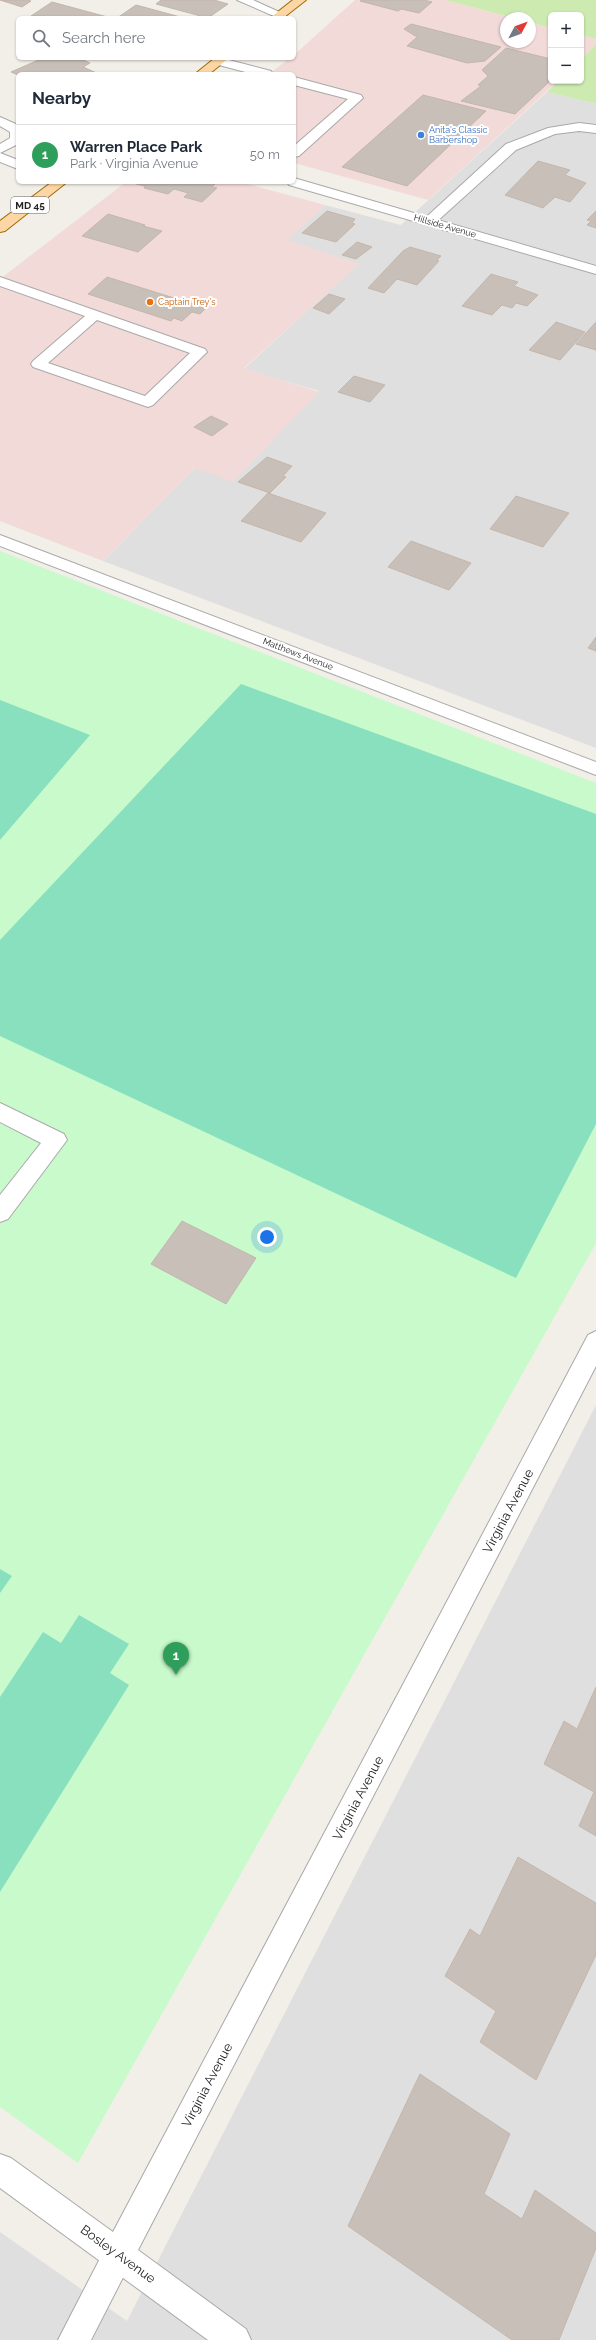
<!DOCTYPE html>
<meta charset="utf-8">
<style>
body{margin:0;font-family:Raleway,sans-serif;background:#f6f6f7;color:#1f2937}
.controls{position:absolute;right:12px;top:12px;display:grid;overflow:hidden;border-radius:6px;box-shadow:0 1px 3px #0004}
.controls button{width:36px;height:36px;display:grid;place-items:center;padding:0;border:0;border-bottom:1px solid #e0e1e3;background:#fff;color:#1f2937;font:20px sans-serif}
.compass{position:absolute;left:500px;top:12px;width:36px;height:36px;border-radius:50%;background:#fff;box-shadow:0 1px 3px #0004;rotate:49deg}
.you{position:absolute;left:267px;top:1237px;width:14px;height:14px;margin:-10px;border:3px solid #fff;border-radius:50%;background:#1a73e8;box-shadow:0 0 0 6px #1a73e833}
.badge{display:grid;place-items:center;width:26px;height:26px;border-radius:50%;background:#0b8043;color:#fff;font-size:13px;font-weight:700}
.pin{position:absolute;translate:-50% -33px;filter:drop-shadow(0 1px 2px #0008)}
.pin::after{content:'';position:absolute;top:21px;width:14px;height:12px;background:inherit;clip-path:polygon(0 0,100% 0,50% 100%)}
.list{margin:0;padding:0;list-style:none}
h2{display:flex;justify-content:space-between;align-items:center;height:52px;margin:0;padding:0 16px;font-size:17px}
h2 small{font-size:13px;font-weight:400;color:#747a83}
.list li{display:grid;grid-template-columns:26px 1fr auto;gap:12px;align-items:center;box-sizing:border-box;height:60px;padding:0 16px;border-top:1px solid #e0e1e3}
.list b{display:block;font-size:15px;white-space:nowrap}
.list p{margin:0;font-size:13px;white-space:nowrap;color:#747a83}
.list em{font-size:13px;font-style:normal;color:#747a83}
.icon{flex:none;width:22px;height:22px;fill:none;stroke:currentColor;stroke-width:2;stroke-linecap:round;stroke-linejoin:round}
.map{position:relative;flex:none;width:596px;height:2340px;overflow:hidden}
.search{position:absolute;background:#fff;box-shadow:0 1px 3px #0004;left:16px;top:16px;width:280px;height:44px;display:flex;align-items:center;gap:10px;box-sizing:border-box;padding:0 14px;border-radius:6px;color:#747a83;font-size:15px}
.panel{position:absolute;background:#fff;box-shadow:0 1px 3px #0004;left:16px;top:72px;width:280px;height:112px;border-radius:6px}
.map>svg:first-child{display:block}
</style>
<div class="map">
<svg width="596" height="2340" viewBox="0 0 596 2340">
<rect width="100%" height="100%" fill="#f2efe9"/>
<path fill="#e0dfdf" d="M547,92L596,104V748L103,561L195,468L319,391L244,369L358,264L286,240L325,205L401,225Z
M596,1405V2340H0V2232L127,2321Z"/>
<path fill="#f2dad9" d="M355,0H445L514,18H506V42H530V22L551,28V81H558L428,200L294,163V74H269L290,58H294V55Z
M581,35L596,39V44L581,59Z
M126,182H240L325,205L287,240L359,264L244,368L319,392L233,482L195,468L103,561L0,521V279Z"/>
<path fill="#cdebb0" d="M445,0H596V39L581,35V15H551V28L530,22V18H514Z
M596,44V104L547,92L558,81H581V59Z"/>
<path fill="#c8facc" d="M0,551L596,783V1243L78,2163L0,2107Z"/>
<path fill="#88e0be" d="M241,684L596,814V1124L516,1278L0,1036V940Z
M0,700L90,735L0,840Z
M0,1569L12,1576L0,1593Z
M79,1615L129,1644L110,1673L129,1685L0,1892V1697L43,1632L61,1643Z"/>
<path fill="#c7bfb8" stroke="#c4b6ab" d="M0,0H26L31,1L22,7Z
M161,0H214L228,4L208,18L156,4Z
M362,0H424L432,2L419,13L401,9L398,11L360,1Z
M52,2L111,18L31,16Z
M136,5L184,18H117Z
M411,24L501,47L485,61L467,63L407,46L417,37L404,29Z
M506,48L551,59V80L515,114L461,101L481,86L478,85L488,76L482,70Z
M43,58H79L90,63L83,67L99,74L18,75L11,72Z
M423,95L486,111L407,186L342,167Z
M538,161L570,170L565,175L586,183L570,202L555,197L543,208L505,195Z
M138,182H212L216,183L212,187L217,188L202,202L184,197L188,193L174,189L168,194L144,188L145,186L136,184Z
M327,211L355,219L352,223L355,224L336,242L302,233Z
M596,211V228L587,225L591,221L587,220Z
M108,214L145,225L143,226L162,231L138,252L82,236Z
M357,242L372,247L356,259L342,255Z
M410,247L441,256L437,260L439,261L417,285L397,279L384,293L368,288L403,251Z
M491,274L518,282L514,286L538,295L527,306L516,303L512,308L502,305L492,315L462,306Z
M107,277L206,308L200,314L192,312L182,321L174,318L171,321L88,294Z
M329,294L345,299L329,314L313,308Z
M556,322L585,332L560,360L529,350Z
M596,322V350L576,344Z
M354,376L385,385L370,402L338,392Z
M211,416L228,424L212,436L194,427Z
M267,457L292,466L283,476L286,477L270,493L238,482Z
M268,493L326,513L301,542L241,521Z
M516,496L569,513L543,547L490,529Z
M411,541L471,563L449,590L388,567Z
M596,637V651L588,648Z
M182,1221L256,1258L226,1304L151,1264Z
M596,1687V1836L579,1826L594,1792L544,1764L564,1721L577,1729Z
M518,1857L596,1903V1955L536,2080L480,2042L496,2011L445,1976L470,1929L480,1936Z
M420,2074L510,2134L484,2194L522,2219L535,2190L596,2233V2248L559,2340H512L348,2226Z"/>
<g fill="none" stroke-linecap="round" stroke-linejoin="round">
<defs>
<path id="service" d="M215,58H221L271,71L273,74H253L215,64L213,61Z
M294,77L361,95L363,98L299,156L294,157V146L348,99L294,85Z
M0,117L18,125V144L0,153V144L10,138V132L0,126Z
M579,123L596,125V133L579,131L555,134L516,150L434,224L429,225L422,221L506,144L548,128Z
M0,153L18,160V169L0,162Z
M0,277L205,349L207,352L153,405L148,407L33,367L31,364L33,361L85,316L0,286ZM97,320L190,353L145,396L48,363Z
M0,1103L64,1134L67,1140L8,1219L0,1222V1195L41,1143L0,1122Z
M119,2238L130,2243L135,2254L91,2340H58L108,2243Z"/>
<path id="minor" d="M237,0H253L286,15L284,17H276Z
M294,178L596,266V274L289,185L287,182H294Z
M0,535L596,762V775L0,546Z
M596,1331V1366L138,2250L246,2329L251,2340H208L0,2188V2154L11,2158L113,2232L588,1335Z"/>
<path id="primary" d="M293,0H306L283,18H270Z
M215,58H229L209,74H195Z
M52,182H67L5,231L0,232V221Z"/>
</defs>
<use href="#service" stroke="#a9a9a9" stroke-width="2"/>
<use href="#minor" stroke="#a9a9a9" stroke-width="2"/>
<use href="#primary" stroke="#a06b00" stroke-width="2"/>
<use href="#service" fill="#fff" fill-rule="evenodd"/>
<use href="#minor" fill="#fff" fill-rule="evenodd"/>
<use href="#primary" fill="#fcd6a4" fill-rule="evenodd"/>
</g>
<circle fill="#3f7fe0" stroke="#fff" stroke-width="1.5" cx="421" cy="135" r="4"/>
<circle fill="#e8710a" stroke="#fff" stroke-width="1.5" cx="150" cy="302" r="4"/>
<g text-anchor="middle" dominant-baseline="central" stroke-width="4" stroke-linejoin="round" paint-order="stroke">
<g font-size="9" fill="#366cbe" stroke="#fff" text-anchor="start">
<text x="429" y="130">Anita's Classic<tspan x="429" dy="10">Barbershop</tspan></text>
</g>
<g font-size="9" fill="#222" stroke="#fff">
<text transform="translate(445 226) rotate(16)">Hillside Avenue</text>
<text transform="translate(298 654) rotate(21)">Matthews Avenue</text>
</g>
<g font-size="9" fill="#c56008" stroke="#fff" text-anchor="start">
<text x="158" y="302">Captain Trey's</text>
</g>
<rect fill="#fff" stroke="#646464" stroke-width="1" x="11" y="197" width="38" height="16" rx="3"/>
<g font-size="10" font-weight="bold" fill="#222">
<text x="30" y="205">MD 45</text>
</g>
<g font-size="13" fill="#222" stroke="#fff">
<text transform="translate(508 1511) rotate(-62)">Virginia Avenue</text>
<text transform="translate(358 1798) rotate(-62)">Virginia Avenue</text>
<text transform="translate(207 2085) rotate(-62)">Virginia Avenue</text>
<text transform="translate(118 2254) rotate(36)">Bosley Avenue</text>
</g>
</g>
</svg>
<div class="controls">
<button>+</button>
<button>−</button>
</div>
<svg class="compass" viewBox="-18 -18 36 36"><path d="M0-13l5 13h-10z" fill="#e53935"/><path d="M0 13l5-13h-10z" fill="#747a83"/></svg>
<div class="you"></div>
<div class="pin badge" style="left:176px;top:1675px;background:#2e9e5b">1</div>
<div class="search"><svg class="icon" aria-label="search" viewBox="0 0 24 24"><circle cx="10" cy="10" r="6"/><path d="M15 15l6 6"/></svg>Search here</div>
<section class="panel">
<h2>Nearby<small></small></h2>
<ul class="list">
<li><span class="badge" style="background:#2e9e5b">1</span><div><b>Warren Place Park</b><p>Park · Virginia Avenue</p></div><em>50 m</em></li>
</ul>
</section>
</div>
